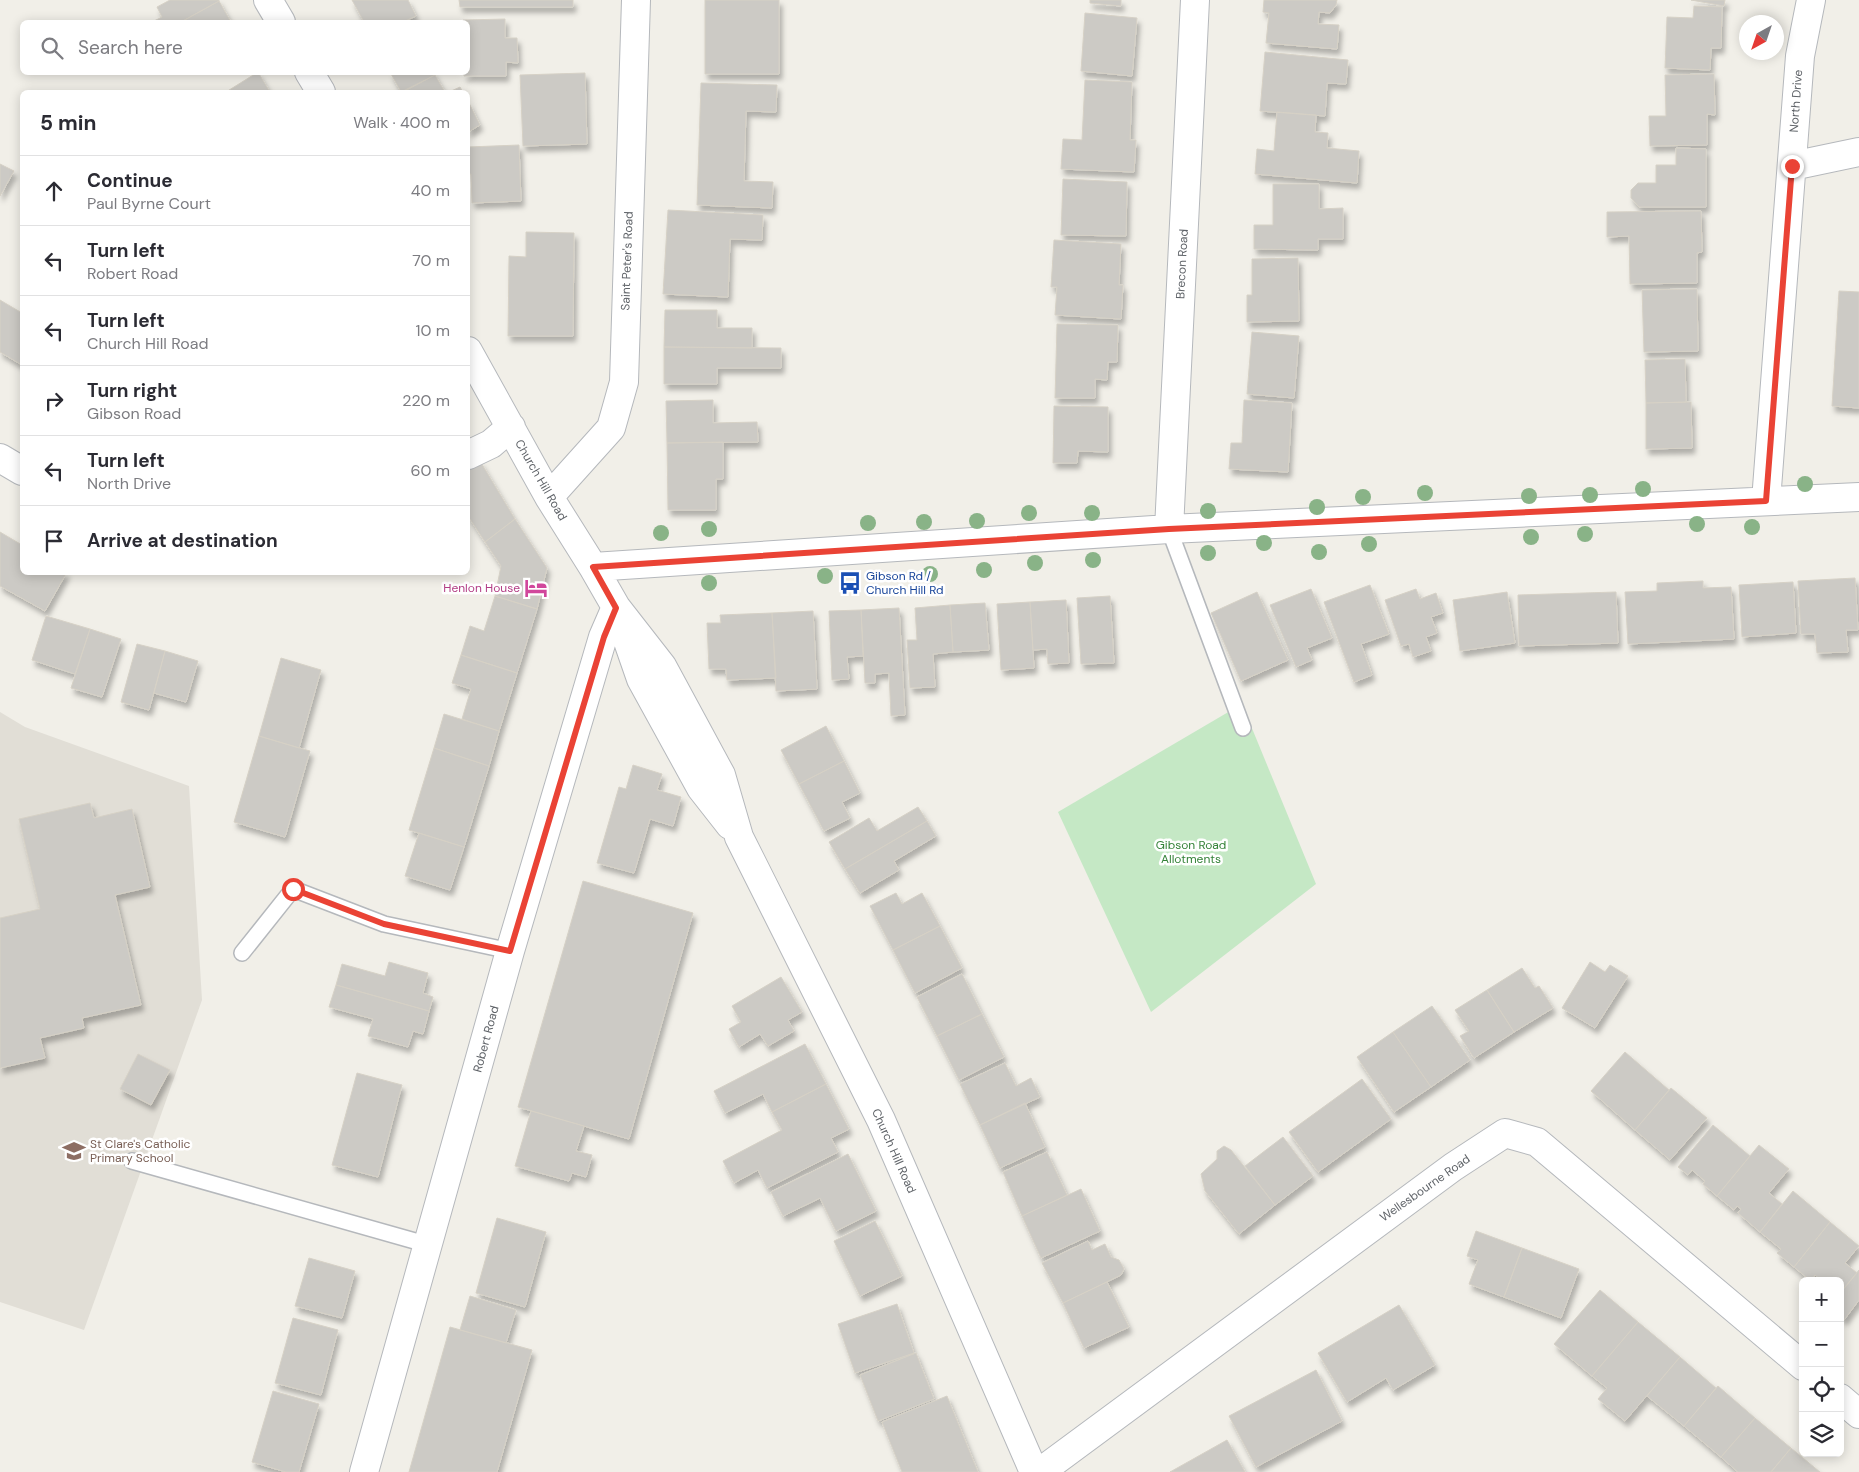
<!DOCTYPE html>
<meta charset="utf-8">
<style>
body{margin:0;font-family:"DM Sans",sans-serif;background:#f7f7f7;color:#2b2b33}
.controls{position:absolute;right:15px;bottom:15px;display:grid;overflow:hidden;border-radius:8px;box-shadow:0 2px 12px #0003}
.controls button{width:45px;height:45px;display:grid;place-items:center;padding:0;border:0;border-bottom:1px solid #e1e1e2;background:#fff;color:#2b2b33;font:25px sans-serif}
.compass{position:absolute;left:1739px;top:15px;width:45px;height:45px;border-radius:50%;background:#fff;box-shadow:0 2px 12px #0003;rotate:220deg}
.stop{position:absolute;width:15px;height:15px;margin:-11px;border:4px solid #ea4335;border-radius:50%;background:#fff}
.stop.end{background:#ea4335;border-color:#fff;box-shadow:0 1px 5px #0008}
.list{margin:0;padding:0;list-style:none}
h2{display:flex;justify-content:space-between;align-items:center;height:65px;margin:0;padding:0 20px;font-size:21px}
h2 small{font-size:16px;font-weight:400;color:#7c7c81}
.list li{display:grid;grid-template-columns:32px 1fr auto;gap:15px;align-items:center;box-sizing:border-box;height:70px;padding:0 20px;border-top:1px solid #e1e1e2}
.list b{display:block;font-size:19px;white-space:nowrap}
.list p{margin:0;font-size:16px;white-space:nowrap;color:#7c7c81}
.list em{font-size:16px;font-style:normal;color:#7c7c81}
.icon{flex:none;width:28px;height:28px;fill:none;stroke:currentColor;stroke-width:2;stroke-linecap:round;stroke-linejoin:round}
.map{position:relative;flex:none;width:1859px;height:1472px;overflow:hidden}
.search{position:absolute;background:#fff;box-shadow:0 2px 12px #0003;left:20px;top:20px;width:450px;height:55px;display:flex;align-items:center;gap:12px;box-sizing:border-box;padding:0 18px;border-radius:8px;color:#7c7c81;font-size:19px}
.panel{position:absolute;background:#fff;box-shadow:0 2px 12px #0003;left:20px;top:90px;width:450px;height:485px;border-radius:8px}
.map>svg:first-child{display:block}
</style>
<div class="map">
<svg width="1859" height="1472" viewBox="0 0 1859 1472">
<defs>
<filter id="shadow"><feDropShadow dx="3" dy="5.5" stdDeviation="2.5" flood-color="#0004"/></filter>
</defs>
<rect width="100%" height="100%" fill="#f1efe8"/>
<path fill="#e1ded6" d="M0,712L25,727L189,786L202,1000L84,1330L0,1302Z"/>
<path fill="#c5e8c5" d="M1242,704L1316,884L1151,1012L1058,812Z"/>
<path fill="#cccac5" stroke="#d6d1c6" filter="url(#shadow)" d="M170,0H219V1L181,22H152L162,17L157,7Z
M352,0H408L416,16L403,22H364Z
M459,0H573V7H460Z
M705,0H779V74H705Z
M1090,0H1121V6L1090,3Z
M1264,0H1337L1336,5L1330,13L1319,12L1318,24L1339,25L1337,49L1266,43L1269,13L1263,12Z
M1691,0H1725L1724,6Z
M219,1L231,22H181Z
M1694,6L1722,7L1721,48H1711L1710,70L1665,68L1667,17L1693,18Z
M1085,13L1137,18L1132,76L1081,71Z
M505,19V38H517L518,63L506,62V76H464V72H468V22H463V20Z
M1265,52L1348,60L1346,84L1327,83L1325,116L1260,111Z
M258,72L270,92H226Z
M390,72H434L435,75L401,92Z
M585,73L587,144L523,146L520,75Z
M1714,74L1715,115L1707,114V145L1650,146L1649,116H1666L1665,75Z
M435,75L445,92H403Z
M1085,80L1132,82L1130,140H1136L1134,172L1061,169L1063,139L1082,140Z
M701,83L777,85L776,112L746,111L744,181L773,182L772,208L697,205Z
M460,87L463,92H449Z
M468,101L480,125L468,132Z
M1277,112L1316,115L1315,132L1328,133L1327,148L1359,151L1357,183L1255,174L1257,149L1274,151Z
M519,145L521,201L472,203L471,174H468V147Z
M1676,148L1706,149V207H1639L1631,198V190L1638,183H1656V165H1676Z
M0,164L14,171L0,196Z
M1063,179L1127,182L1126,236L1061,235Z
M1273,184H1319V209L1343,208V239H1318V250L1254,249V225H1273Z
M668,210L763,215L762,240L730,239L728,297L663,294Z
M1701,211L1702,252L1697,253V283L1630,284L1629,236L1607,237V212Z
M526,232L574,233L573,336H508L509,256L526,257Z
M1054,240L1121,244L1119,285H1123L1121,319L1055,315L1057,287H1051Z
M1298,258L1299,321L1247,322V295H1252V259Z
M1697,289L1698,351L1644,352L1642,290Z
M1839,291L1859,292V408L1832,406Z
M0,300L22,313V365L0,352Z
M665,310H717V328H752V348L664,347Z
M1057,324L1118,325L1117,362H1108L1107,380L1095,379V398H1055Z
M1252,332L1299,336L1294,398L1247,394Z
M664,347L781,348V368H717V384H664Z
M1685,359L1686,402L1646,403L1645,360Z
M713,400V423L757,422L758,442L667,443L666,401Z
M1244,400L1292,403L1288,472L1229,469L1231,443H1242Z
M1691,402L1692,448L1646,449V403Z
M1054,406L1108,407V452L1078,451L1077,463H1053Z
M723,442V479H716V510H668L667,443Z
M480,461L515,519L485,542L468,516V468Z
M515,519L547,568L537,609L495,596L501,566L485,542Z
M0,532L22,545V572H67L45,611L0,586Z
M1855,578L1858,630H1846L1848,652L1817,653L1815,634H1801L1798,581Z
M1703,581V588L1731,587L1734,639L1628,644L1625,592L1657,591V583Z
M1793,582L1796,633L1742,637L1739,585Z
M1370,585L1389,634L1361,644L1372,675L1354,682L1324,602Z
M1311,589L1332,638L1307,648L1312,660L1296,667L1270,605Z
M1416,589L1420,599L1436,593L1443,613L1431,617L1437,633L1426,637L1431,651L1413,657L1409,644L1401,646L1385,600Z
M1257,592L1288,660L1241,681L1211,613Z
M1507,592L1515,643L1460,651L1453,600Z
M1616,592L1618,643L1519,646L1518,595Z
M495,596L537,609L517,673L461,655L470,626L484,631Z
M1110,596L1114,663L1081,664L1077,598Z
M1066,600L1069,663L1048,664L1047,649L1033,650L1030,602Z
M1030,602L1034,668L1001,670L997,604Z
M985,603L989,650L953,652L950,605Z
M950,605L953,652L933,654L935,687L910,688L907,640H917L915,608Z
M899,608L905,715L891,716L889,673L875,674V683H865L861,610Z
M861,610L863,656L847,657L849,679L832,680L829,611Z
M813,611L817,689L776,691L772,613Z
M772,613L776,678L727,680L726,669H709L707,623H721L720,615Z
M46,616L90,629L75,674L32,660Z
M90,629L121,639L102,697L71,688Z
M137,644L165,651L149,710L121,702Z
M165,651L198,661L186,702L154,693Z
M461,655L517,673L499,731L462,719L471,689L452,683Z
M281,658L321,670L299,748L259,736Z
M444,714L499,731L489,766L434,748Z
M826,726L844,761L799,784L781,750Z
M259,736L310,751L285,837L234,822Z
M434,748L489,766L464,847L409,830Z
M844,761L860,793L842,802L850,818L824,831L799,784Z
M633,765L662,774L657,790L681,797L673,826L650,819L634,873L597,863L619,787L626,789Z
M90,803L94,818L132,809L150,887L115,895L141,1005L82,1018L84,1028L40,1038L45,1058L0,1068V918L40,909L19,819Z
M918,807L927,821L845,869L829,842L869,818L877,831Z
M927,821L936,836L894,861L899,870L860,893L845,869Z
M419,833L464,847L450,890L405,876Z
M583,881L693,913L629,1139L518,1107Z
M896,893L902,904L922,893L940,926L893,950L870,906Z
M940,926L962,968L915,993L893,950Z
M389,962L428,973L423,993L433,997L429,1011L336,985L342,964L385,976Z
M1590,962L1605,972L1610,965L1628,976L1595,1028L1562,1008Z
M1522,968L1535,988L1539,986L1553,1008L1514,1032L1487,990Z
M962,974L982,1014L937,1036L917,997Z
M781,977L802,1012L788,1020L794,1031L768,1046L760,1034L739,1047L729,1029L741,1022L732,1006Z
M336,985L429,1011L423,1034L413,1031L408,1047L368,1036L373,1019L329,1007Z
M1487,990L1514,1032L1474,1058L1460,1036L1469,1031L1455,1010Z
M1432,1006L1470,1060L1431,1087L1393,1032Z
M982,1014L1004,1057L959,1080L937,1036Z
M1393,1032L1431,1087L1394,1112L1357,1057Z
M805,1044L826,1084L772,1112L763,1094L725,1113L714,1091Z
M1625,1052L1669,1090L1635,1130L1591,1091Z
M138,1054L170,1070L151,1105L120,1089Z
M1005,1063L1016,1086L1031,1078L1040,1097L980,1125L960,1084Z
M357,1073L402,1085L378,1177L332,1165Z
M1362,1079L1391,1119L1318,1172L1289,1132Z
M826,1084L849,1129L831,1138L838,1152L767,1188L758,1170L734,1183L723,1161L782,1130L772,1112Z
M1671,1088L1707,1118L1670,1160L1635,1130Z
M1025,1103L1045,1147L1000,1168L980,1125Z
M531,1111L584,1126L576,1151L592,1155L586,1177L572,1173L569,1181L515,1166Z
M1713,1125L1750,1156L1717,1196L1703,1184L1705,1181L1692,1170L1688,1175L1678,1167Z
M1283,1137L1313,1176L1275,1205L1245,1166Z
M1759,1145L1789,1169L1769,1193L1782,1204L1760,1232L1738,1213L1741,1209L1737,1206L1734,1210L1717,1196Z
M1224,1146L1231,1150L1275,1205L1239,1234L1205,1191L1201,1174L1217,1159V1151Z
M1047,1152L1067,1195L1022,1216L1003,1172Z
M848,1154L876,1211L836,1231L820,1198L783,1216L771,1192Z
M1081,1189L1100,1231L1041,1258L1022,1216Z
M1793,1191L1830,1222L1794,1267L1777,1253L1781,1249L1760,1232Z
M497,1218L546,1232L525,1307L476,1293Z
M875,1221L902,1276L860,1296L834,1241Z
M1830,1222L1859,1246L1845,1263L1857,1273L1842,1291L1840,1281H1822L1815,1275L1811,1281L1794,1267Z
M1476,1231L1522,1248L1504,1297L1469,1284L1478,1260L1467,1256Z
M1088,1241L1092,1250L1105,1244L1111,1257L1119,1260L1124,1269L1121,1275L1063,1303L1042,1263Z
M1522,1248L1579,1269L1561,1318L1504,1297Z
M309,1258L355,1271L342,1318L295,1306Z
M1859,1270V1300L1844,1320L1840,1316V1293Z
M1107,1282L1129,1327L1084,1348L1063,1303Z
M1600,1290L1638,1322L1592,1376L1554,1344Z
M470,1296L516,1310L506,1343L460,1330Z
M897,1304L914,1353L855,1373L838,1324Z
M1399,1305L1435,1365L1393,1390L1386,1378L1347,1402L1318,1353Z
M293,1318L338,1330L321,1395L275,1383Z
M1638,1322L1680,1357L1625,1421L1598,1399L1607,1388L1592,1376Z
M450,1327L532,1350L497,1472H409Z
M916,1353L934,1399L878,1421L860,1375Z
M1680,1357L1716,1388L1684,1426L1647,1396Z
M1316,1370L1342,1421L1256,1467L1229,1416Z
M1718,1386L1755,1418L1721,1457L1684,1426Z
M273,1391L319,1404L299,1472H286L252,1462Z
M947,1396L978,1472H902L882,1422Z
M1755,1418L1791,1448L1771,1472H1738L1721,1457Z
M1227,1440L1245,1472H1170Z
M1791,1448L1820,1472H1771Z"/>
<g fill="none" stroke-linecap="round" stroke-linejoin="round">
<defs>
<path id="service" d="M1169,529L1243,728
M242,953L293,889L384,924L510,951
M132,1161L429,1245"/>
<path id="minor" d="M268,0L281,22
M309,72L321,92
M1792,166L1859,152
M468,351L549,497L593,567L616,607L641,679L701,788L730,825
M468,455L491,444L511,427
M0,458L22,471
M549,497L611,428L624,382L636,0
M1766,501L1800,56L1811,0
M1169,529L1195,0
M593,567L1169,529L1859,497
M616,607L662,666L721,775L739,837L881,1120L1034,1472
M1840,1398L1859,1414
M364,1472L510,951L603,637L616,607
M1040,1472L1453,1167L1505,1133L1537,1142L1803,1366"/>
</defs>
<use href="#service" stroke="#b5b8bc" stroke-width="18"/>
<use href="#minor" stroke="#b5b8bc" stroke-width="30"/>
<use href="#service" stroke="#fff" stroke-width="15"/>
<use href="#minor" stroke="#fff" stroke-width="28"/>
</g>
<g fill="#89b387">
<circle cx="1805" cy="484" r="8"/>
<circle cx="1643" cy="489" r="8"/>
<circle cx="1425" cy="493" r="8"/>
<circle cx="1590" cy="495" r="8"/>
<circle cx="1529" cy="496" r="8"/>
<circle cx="1363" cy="497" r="8"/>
<circle cx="1317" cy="507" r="8"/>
<circle cx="1208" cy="511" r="8"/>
<circle cx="1029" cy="513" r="8"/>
<circle cx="1092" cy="513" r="8"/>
<circle cx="977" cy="521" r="8"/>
<circle cx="924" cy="522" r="8"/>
<circle cx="868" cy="523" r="8"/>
<circle cx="1697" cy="524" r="8"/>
<circle cx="1752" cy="527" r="8"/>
<circle cx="709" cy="529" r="8"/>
<circle cx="661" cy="533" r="8"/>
<circle cx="1585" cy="534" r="8"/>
<circle cx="1531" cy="537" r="8"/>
<circle cx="1264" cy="543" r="8"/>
<circle cx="1369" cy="544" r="8"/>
<circle cx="1319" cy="552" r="8"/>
<circle cx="1208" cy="553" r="8"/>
<circle cx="1093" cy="560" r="8"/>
<circle cx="1035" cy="563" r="8"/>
<circle cx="984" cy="570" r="8"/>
<circle cx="930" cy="574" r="8"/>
<circle cx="825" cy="576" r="8"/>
<circle cx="709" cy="583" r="8"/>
</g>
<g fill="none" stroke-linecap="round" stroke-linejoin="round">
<path stroke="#ea4335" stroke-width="6" d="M293,889L384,924L510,951L604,637L616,608L593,567L1169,529L1766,501L1792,166"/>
</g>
<defs>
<symbol id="bus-bare" viewBox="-9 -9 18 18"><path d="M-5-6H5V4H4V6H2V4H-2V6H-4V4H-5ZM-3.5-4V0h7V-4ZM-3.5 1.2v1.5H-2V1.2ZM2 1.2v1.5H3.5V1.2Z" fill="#1a4fb4" stroke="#fff" stroke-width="2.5" paint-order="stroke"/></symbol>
<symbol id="hotel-bare" viewBox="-9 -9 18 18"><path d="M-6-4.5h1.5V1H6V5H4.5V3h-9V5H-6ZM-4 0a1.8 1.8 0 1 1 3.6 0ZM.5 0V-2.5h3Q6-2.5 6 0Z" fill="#d1479c" stroke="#fff" stroke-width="2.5" paint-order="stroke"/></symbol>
<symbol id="school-bare" viewBox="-9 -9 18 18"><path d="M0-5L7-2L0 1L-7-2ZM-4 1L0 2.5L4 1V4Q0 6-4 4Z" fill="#8d6e63" stroke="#fff" stroke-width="2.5" paint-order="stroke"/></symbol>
</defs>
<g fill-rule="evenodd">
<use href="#bus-bare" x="834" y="567" width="32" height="32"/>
<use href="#hotel-bare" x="520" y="572" width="32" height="32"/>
<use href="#school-bare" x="58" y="1135" width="32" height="32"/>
</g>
<g text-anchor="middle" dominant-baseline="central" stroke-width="5" stroke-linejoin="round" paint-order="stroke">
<g font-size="12" fill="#5f6368" stroke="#fff">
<text transform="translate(1796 101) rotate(-86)">North Drive</text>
<text transform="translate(627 261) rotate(-88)">Saint Peter's Road</text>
<text transform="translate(1182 264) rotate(-87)">Brecon Road</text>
<text transform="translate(541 480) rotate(60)">Church Hill Road</text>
<text transform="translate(486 1039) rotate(-75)">Robert Road</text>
<text transform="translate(894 1151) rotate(66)">Church Hill Road</text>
<text transform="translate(1425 1188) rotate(-35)">Wellesbourne Road</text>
</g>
<g font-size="12" fill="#164399" stroke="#fff" text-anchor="start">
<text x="866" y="576">Gibson Rd /<tspan x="866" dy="14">Church Hill Rd</tspan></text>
</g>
<g font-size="12" fill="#b23c85" stroke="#fff" text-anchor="end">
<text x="520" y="588">Henlon House</text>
</g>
<g font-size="12" fill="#348238" stroke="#fff">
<text x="1191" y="845">Gibson Road<tspan x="1191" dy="14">Allotments</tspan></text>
</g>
<g font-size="12" fill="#785e54" stroke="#fff" text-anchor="start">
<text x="90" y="1144">St Clare's Catholic<tspan x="90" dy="14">Primary School</tspan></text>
</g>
</g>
</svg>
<div class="controls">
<button>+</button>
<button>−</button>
<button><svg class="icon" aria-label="locate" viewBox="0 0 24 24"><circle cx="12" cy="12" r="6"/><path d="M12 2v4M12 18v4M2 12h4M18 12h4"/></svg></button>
<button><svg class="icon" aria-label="layers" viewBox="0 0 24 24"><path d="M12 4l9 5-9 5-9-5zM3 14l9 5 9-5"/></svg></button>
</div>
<svg class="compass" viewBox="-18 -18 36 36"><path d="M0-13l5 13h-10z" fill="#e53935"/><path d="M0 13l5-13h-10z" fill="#7c7c81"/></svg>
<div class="stop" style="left:293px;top:889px"></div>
<div class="stop end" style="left:1792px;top:166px"></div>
<div class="search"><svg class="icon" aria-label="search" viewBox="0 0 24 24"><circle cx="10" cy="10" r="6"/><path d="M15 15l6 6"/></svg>Search here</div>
<section class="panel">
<h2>5 min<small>Walk · 400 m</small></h2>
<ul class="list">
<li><svg class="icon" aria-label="ahead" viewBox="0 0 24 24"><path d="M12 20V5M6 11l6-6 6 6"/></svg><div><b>Continue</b><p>Paul Byrne Court</p></div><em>40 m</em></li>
<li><svg class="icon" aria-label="left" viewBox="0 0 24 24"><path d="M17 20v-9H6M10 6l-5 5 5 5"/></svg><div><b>Turn left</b><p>Robert Road</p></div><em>70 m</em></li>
<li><svg class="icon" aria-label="left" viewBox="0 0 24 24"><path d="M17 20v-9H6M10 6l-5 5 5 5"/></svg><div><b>Turn left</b><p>Church Hill Road</p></div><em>10 m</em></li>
<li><svg class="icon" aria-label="right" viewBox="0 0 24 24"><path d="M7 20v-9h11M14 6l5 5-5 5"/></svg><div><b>Turn right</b><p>Gibson Road</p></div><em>220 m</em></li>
<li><svg class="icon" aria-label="left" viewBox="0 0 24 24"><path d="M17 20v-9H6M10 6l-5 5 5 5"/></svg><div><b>Turn left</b><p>North Drive</p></div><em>60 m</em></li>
<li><svg class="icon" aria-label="arrive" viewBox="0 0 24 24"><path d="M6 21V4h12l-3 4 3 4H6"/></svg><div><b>Arrive at destination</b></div></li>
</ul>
</section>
</div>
